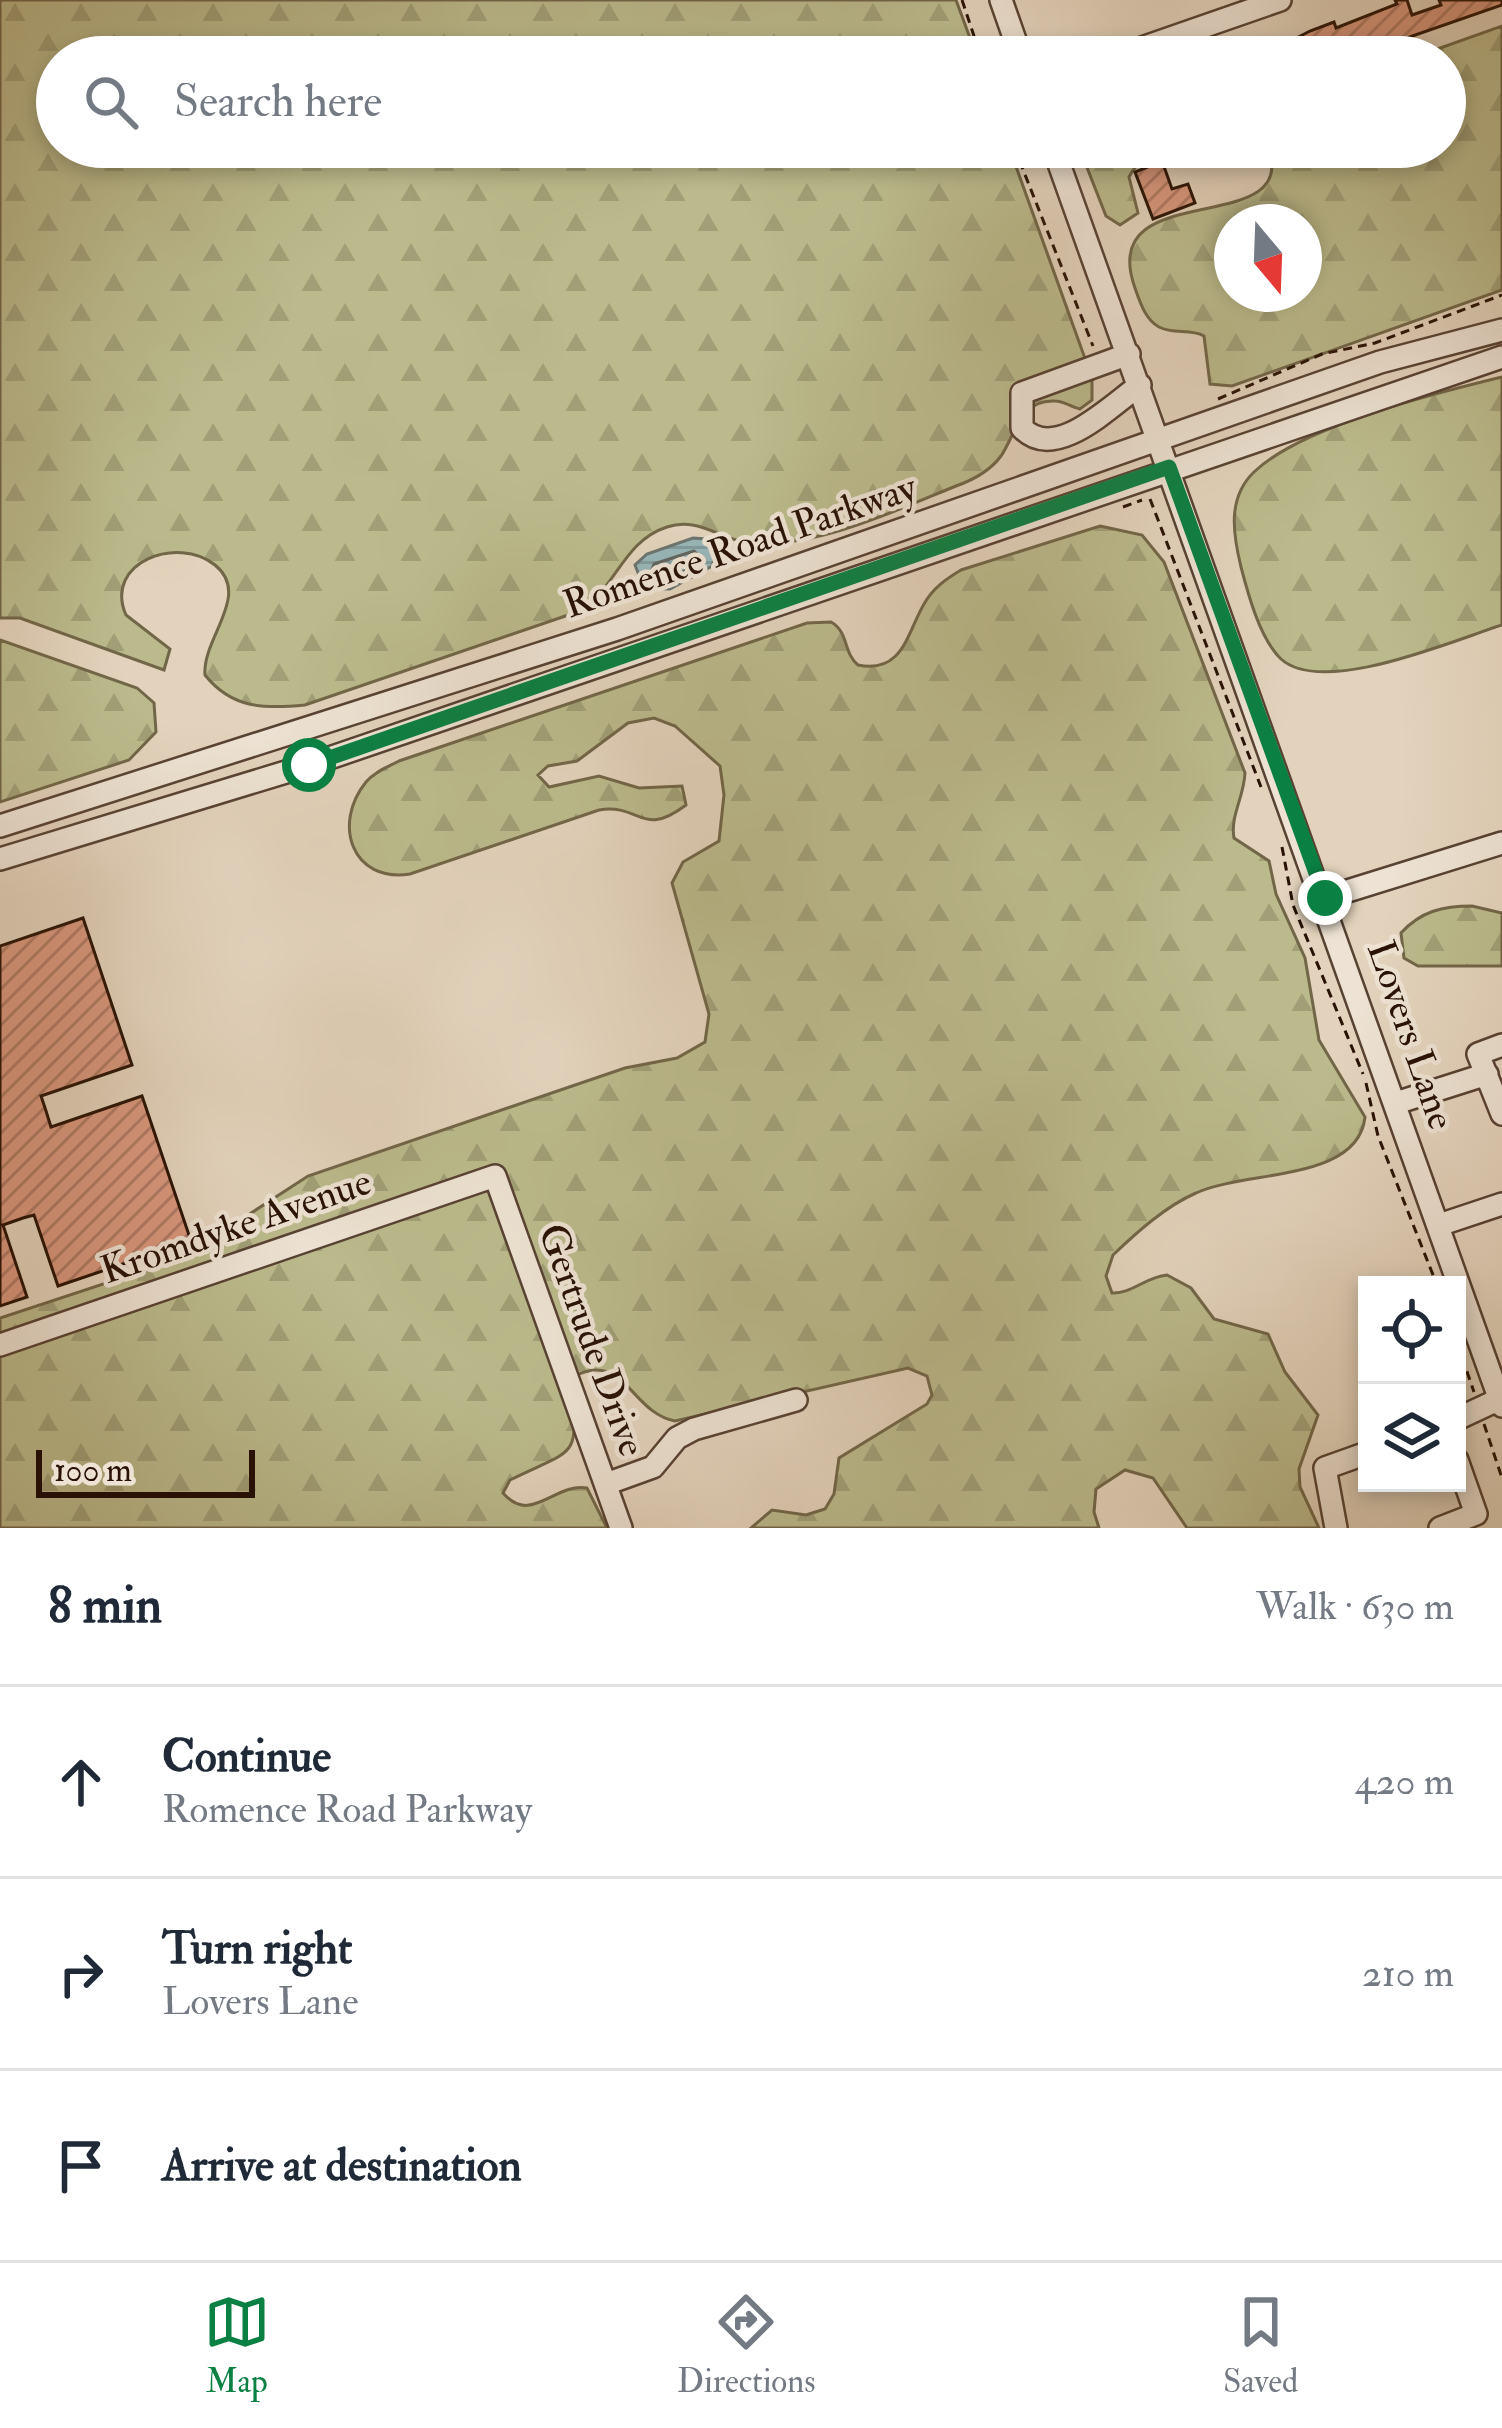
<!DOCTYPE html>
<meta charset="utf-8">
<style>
body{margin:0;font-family:"IM FELL Double Pica",serif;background:#f6f6f7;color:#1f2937}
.controls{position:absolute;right:36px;bottom:36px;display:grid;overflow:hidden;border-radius:0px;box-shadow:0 6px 18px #0003}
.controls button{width:108px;height:108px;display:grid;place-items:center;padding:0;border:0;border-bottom:3px solid #e0e1e3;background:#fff;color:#1f2937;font:60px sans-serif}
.compass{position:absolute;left:1214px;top:204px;width:108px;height:108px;border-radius:50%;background:#fff;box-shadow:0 6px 18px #0003;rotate:161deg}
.scale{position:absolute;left:36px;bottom:30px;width:219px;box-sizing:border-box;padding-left:12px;border:6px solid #291205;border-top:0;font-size:33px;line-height:42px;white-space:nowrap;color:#291205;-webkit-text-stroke:9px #ede2d3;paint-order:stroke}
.stop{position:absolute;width:36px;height:36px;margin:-27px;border:9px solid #0b8043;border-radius:50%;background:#fff}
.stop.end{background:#0b8043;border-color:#fff;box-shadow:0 3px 12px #0008}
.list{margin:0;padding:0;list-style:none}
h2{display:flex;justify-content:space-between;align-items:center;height:156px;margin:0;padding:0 48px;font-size:51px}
h2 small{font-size:39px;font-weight:400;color:#747a83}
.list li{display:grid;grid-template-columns:78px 1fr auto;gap:36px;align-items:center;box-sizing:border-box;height:192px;padding:0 48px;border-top:3px solid #e0e1e3}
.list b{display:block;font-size:45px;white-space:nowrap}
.list p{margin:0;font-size:39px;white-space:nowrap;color:#747a83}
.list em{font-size:39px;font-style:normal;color:#747a83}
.icon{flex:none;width:66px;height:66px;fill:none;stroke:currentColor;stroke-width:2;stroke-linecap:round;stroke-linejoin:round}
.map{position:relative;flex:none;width:1502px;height:1528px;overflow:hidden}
.search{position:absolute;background:#fff;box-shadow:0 6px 18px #0003;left:36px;right:36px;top:36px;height:132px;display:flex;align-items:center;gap:30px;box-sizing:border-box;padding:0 42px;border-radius:66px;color:#747a83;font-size:45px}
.sheet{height:732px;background:#fff}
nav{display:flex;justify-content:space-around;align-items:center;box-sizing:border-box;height:168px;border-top:3px solid #e0e1e3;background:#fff;font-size:33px;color:#747a83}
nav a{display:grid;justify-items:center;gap:6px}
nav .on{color:#0b8043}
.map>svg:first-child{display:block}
</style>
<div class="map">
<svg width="1502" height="1528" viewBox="0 0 1502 1528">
<defs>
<pattern id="forest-firs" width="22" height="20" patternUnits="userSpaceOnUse" patternTransform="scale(3)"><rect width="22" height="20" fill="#bbba8c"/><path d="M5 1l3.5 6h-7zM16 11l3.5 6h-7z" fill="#a19f77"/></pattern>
<pattern id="water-rules" width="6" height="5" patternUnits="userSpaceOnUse" patternTransform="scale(3)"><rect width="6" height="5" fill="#97b6b8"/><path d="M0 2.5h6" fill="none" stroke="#829b9d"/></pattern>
<pattern id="building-hatch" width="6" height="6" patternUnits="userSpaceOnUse" patternTransform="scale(3)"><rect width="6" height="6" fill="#d9977d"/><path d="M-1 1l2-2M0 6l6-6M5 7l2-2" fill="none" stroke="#b07a64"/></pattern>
</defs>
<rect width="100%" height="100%" fill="#e3d3bc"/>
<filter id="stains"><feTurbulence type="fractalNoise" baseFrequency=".00167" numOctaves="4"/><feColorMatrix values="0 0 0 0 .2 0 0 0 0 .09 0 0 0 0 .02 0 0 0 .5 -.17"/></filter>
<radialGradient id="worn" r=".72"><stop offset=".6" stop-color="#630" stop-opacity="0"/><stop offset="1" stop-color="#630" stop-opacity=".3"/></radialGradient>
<path fill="url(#forest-firs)" stroke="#726648" stroke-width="3" fill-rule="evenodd" d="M0,0H956L977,57H57V147H1009L1092,378V400L1080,409C1071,407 1064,401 1055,401C1020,399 1016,434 1001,456C990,471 973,480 956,486C897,510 819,547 754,543C722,542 700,516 667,527C621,542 617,590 577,612L305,705C265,709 232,709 205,675C202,638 252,595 215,565C178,535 103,562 126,615L170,649L164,670L20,618H0Z
M1502,26V290L1232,386L1210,384L1204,336C1190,328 1174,335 1159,327C1145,319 1140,302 1135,288C1094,174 1303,241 1268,147H1445V57H1415ZM1232,222H1304V294H1232Z
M1079,147H1232C1219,152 1206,158 1193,160C1167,165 1143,148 1129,177L1138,213L1120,225L1106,216Z
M1502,377V625C1454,640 1323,697 1281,659C1260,639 1248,594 1241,567C1233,534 1227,498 1254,472C1302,426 1436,393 1502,377Z
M1100,526L1142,535L1164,562L1245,773C1244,797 1230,816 1234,838L1269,861L1276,894L1305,958L1319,1040L1365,1117C1358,1182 1246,1170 1196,1193C1166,1206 1137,1232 1113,1255L1106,1276L1112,1293C1132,1294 1145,1277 1167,1275L1191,1288L1214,1319L1268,1334L1285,1372L1318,1415L1299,1469L1300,1487L1319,1528H1187L1153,1478L1125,1470L1096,1489L1094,1512L1099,1528H751L772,1510L806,1515L825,1509L834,1494L839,1458L927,1404L932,1395L927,1376L908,1368L675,1421C631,1413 624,1349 573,1377C576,1462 581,1445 510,1480L503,1493C531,1526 555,1482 587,1488L607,1528H0V1318L182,1258L308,1176L625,1068L677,1058L705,1042L709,1014L672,883L683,862L719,841L724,795L720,766L675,726L654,718L628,723L577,761L548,766L538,775L549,787L599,776L639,788L682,786L686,805C641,839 641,803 599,810L410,874C352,883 332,824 366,782C374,772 388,767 399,761L807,623L831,622C849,632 843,653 858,665C903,674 907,633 924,604C933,588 946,579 961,570Z
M0,640L137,688L154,703L156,732L129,760L0,802Z
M1472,906L1502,913V966H1418L1404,958L1401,933C1421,911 1443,906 1472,906Z"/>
<path fill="url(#water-rules)" stroke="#6b7470" stroke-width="3" d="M693,538L706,539L715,556L712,566L670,589L644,588L635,565L647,554Z"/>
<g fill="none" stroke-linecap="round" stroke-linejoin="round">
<path stroke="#60645e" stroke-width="3" d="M694,551L701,558C689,572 668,581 651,573L654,564Z"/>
</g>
<path fill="url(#building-hatch)" stroke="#291205" stroke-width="3" d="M1395,0H1407L1412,15L1441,5L1439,0H1502V5L1352,57H1260L1310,31L1334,22L1336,28L1397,4Z
M1162,161L1172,189L1188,184L1195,203L1153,219L1135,172Z
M83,918L132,1065L41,1096L46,1111L51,1127L142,1096L191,1241L58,1286L34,1215L23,1218L3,1225L27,1297L0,1306V946Z"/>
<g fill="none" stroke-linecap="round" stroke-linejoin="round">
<defs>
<path id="minor" d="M1001,0L1021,57
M1116,57L1280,0
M1053,147L1502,1406
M1129,354L1022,393V428C1055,463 1110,406 1140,385
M0,826L617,629L1380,362L1502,330
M0,859L309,765L1502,357
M1325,898L1502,843
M1502,1045L1478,1054L1502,1114
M1396,1103L1487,1074
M1439,1225L1502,1204
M0,1345L495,1176L621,1528
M1457,1419L1502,1398
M606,1484L653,1467L677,1438L694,1429L796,1400
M1336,1528L1325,1468L1367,1453
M1440,1528L1476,1514L1457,1460"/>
</defs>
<use href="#minor" stroke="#584233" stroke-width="26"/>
<path stroke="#291205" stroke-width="3" stroke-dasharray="9 6" stroke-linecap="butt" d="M962,0L981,57
M1014,147L1093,346
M1218,399L1322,354L1375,343L1502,295
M1150,499L1261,787
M1123,507L1142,500
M1282,847L1293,905L1363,1074
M1366,1083L1378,1136L1437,1285
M1457,1343L1474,1392
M1484,1424L1502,1478"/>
<use href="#minor" stroke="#ede2d3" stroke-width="21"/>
</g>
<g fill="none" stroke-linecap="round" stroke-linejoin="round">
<path stroke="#0b8043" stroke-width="15" d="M309,765L1169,467L1325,898"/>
</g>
<g text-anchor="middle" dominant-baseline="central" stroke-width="9" stroke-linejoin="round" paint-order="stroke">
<g font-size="39" fill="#291205" stroke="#ede2d3">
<text transform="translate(740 546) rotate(-19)">Romence Road Parkway</text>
<text transform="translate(1411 1035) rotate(71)">Lovers Lane</text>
<text transform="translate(236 1226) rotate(-19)">Kromdyke Avenue</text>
<text transform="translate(592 1340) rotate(70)">Gertrude Drive</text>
</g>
</g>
<rect width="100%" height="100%" filter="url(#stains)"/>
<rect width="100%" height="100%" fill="url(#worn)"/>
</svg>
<div class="controls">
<button><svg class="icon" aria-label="locate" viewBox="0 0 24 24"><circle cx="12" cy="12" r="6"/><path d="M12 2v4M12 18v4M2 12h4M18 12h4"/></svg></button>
<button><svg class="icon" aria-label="layers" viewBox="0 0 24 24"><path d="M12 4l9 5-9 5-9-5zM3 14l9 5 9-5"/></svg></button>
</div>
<svg class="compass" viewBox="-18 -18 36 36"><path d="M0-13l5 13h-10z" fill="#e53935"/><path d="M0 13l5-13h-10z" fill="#747a83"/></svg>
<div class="scale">100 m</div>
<div class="stop" style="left:309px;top:765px"></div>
<div class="stop end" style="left:1325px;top:898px"></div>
<div class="search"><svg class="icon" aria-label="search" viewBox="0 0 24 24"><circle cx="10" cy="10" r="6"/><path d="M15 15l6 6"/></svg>Search here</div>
</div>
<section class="sheet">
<h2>8 min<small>Walk · 630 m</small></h2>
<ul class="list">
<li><svg class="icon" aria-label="ahead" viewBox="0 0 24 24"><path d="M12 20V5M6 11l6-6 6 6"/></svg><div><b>Continue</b><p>Romence Road Parkway</p></div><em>420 m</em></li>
<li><svg class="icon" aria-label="right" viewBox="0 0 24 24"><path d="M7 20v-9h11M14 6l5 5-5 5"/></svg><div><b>Turn right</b><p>Lovers Lane</p></div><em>210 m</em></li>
<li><svg class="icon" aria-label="arrive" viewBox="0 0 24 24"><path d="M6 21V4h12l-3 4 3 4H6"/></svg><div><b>Arrive at destination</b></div></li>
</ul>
</section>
<nav>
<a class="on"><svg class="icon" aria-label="map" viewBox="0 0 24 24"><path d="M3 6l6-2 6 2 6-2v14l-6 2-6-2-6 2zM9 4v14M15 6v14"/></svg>Map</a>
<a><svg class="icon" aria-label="directions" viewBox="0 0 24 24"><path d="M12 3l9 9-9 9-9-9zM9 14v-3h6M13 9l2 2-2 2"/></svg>Directions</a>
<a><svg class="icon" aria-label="saved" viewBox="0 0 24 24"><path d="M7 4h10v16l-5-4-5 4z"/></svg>Saved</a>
</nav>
